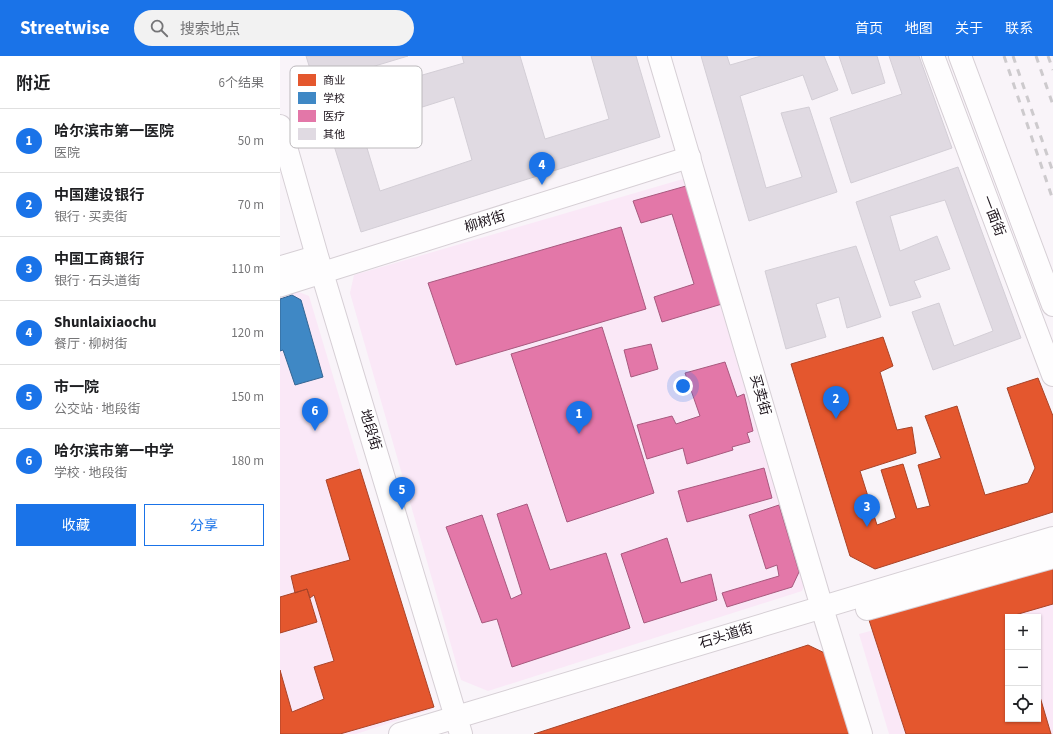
<!DOCTYPE html>
<html lang="zh">
<meta charset="utf-8">
<style>
body{margin:0;font-family:"Source Sans 3","Noto Sans SC",sans-serif;background:#f2f2f2;color:#202124}
.controls{position:absolute;right:12px;bottom:12px;display:grid;overflow:hidden;border-radius:0px;box-shadow:0 1px 3px #0004}
.controls button{width:36px;height:36px;display:grid;place-items:center;padding:0;border:0;border-bottom:1px solid #e0e0e0;background:#fff;color:#202124;font:20px sans-serif}
.you{position:absolute;left:403px;top:330px;width:14px;height:14px;margin:-10px;border:3px solid #fff;border-radius:50%;background:#1a73e8;box-shadow:0 0 0 6px #1a73e833}
.badge{display:grid;place-items:center;width:26px;height:26px;border-radius:50%;background:#1a73e8;color:#fff;font-size:13px;font-weight:700}
.pin{position:absolute;translate:-50% -33px;filter:drop-shadow(0 1px 2px #0008)}
.pin::after{content:'';position:absolute;top:21px;width:14px;height:12px;background:inherit;clip-path:polygon(0 0,100% 0,50% 100%)}
.list{margin:0;padding:0;list-style:none}
h2{display:flex;justify-content:space-between;align-items:center;height:52px;margin:0;padding:0 16px;font-size:17px}
h2 small{font-size:13px;font-weight:400;color:#757577}
.list li{display:grid;grid-template-columns:26px 1fr auto;gap:12px;align-items:center;box-sizing:border-box;height:64px;padding:0 16px;border-top:1px solid #e0e0e0}
.list b{display:block;font-size:15px;white-space:nowrap}
.list p{margin:0;font-size:13px;white-space:nowrap;color:#757577}
.list em{font-size:13px;font-style:normal;color:#757577}
.actions{display:flex;gap:8px;padding:12px 16px}
.actions a{flex:1;padding:9px 0;border:1px solid #1a73e8;border-radius:0px;text-align:center;font-size:14px;color:#1a73e8}
.actions .main{background:#1a73e8;color:#fff}
.icon{flex:none;width:22px;height:22px;fill:none;stroke:currentColor;stroke-width:2;stroke-linecap:round;stroke-linejoin:round}
.map{position:relative;flex:none;width:773px;height:678px;overflow:hidden}
header{display:flex;align-items:center;gap:24px;box-sizing:border-box;height:56px;padding:0 20px;background:#1a73e8;color:#fff}
header strong{font-size:19px}
nav{display:flex;gap:22px;margin-inline-start:auto;font-size:14px}
.search{width:280px;height:36px;background:#f2f2f2;display:flex;align-items:center;gap:10px;box-sizing:border-box;padding:0 14px;border-radius:22px;color:#757577;font-size:15px}
main{display:flex}
aside{flex:1;background:#fff}
.map>svg:first-child{display:block}
</style>
<header>
<strong>Streetwise</strong>
<div class="search"><svg class="icon" aria-label="search" viewBox="0 0 24 24"><circle cx="10" cy="10" r="6"/><path d="M15 15l6 6"/></svg>搜索地点</div>
<nav><a>首页</a><a>地图</a><a>关于</a><a>联系</a></nav>
</header>
<main>
<aside>
<h2>附近<small>6个结果</small></h2>
<ul class="list">
<li><span class="badge">1</span><div><b>哈尔滨市第一医院</b><p>医院</p></div><em>50 m</em></li>
<li><span class="badge">2</span><div><b>中国建设银行</b><p>银行 · 买卖街</p></div><em>70 m</em></li>
<li><span class="badge">3</span><div><b>中国工商银行</b><p>银行 · 石头道街</p></div><em>110 m</em></li>
<li><span class="badge">4</span><div><b>Shunlaixiaochu</b><p>餐厅 · 柳树街</p></div><em>120 m</em></li>
<li><span class="badge">5</span><div><b>市一院</b><p>公交站 · 地段街</p></div><em>150 m</em></li>
<li><span class="badge">6</span><div><b>哈尔滨市第一中学</b><p>学校 · 地段街</p></div><em>180 m</em></li>
</ul>
<div class="actions"><a class="main">收藏</a><a>分享</a></div>
</aside>
<div class="map">
<svg width="773" height="678" viewBox="0 0 773 678">
<rect width="100%" height="100%" fill="#f9f4f9"/>
<path fill="#fae8f7" fill-rule="evenodd" d="M403,123L414,126L528,519L522,535L208,635L181,624L70,237L74,219Z
M11,233L29,240L110,510L0,541V236Z
M111,515L153,653L76,678H0V546Z
M773,526V678H609L579,578ZM728,561H758V663H728Z"/>
<path fill="#e4572e" stroke="#a84328" d="M603,281L613,310L600,316L617,374L632,371L636,397L580,415L597,469L616,462L601,414L623,408L637,453L650,450L638,409L661,402L645,360L677,350L705,439L748,427L755,412L727,332L758,322L773,360V456L595,513L570,500L511,308Z
M80,413L154,651L60,678H0V614L12,656L44,643L34,611L54,605L34,539L30,542L27,533L15,537L11,520L70,504L46,424Z
M773,510V548L735,559L736,561H728V663H758V634L771,678H626L589,564Z
M27,533L37,566L0,577V541Z
M528,589L555,602L577,678H254Z"/>
<path fill="#3f88c5" stroke="#346592" d="M12,239L21,244L43,321L15,329L3,294L0,295V243Z"/>
<path fill="#e377a8" stroke="#a7597e" d="M406,130L442,248L382,266L374,241L414,228L392,158L361,167L353,145Z
M341,171L366,253L176,309L148,227Z
M322,271L374,437L287,466L231,298Z
M371,288L378,313L351,321L344,294Z
M445,306L457,341L464,338L473,375L467,377L470,386L452,391L453,394L407,408L403,392L367,403L357,369L392,360L396,368L420,360L405,317Z
M484,412L492,442L407,466L398,435Z
M247,448L270,514L326,497L350,572L232,611L217,563L202,567L166,471L202,459L231,543L242,538L217,458Z
M499,449L519,516L512,531L447,551L442,537L499,520L497,509L486,513L469,459Z
M387,482L401,527L431,518L437,544L364,567L341,498Z"/>
<path fill="#e0dae2" stroke="#d3ced6" d="M26,0H128L65,19L100,135L192,104L174,41L98,65L87,35L184,7L182,0H240L265,83L329,63L311,0H356L380,81L81,176Z
M421,0H447L450,9L481,0H544L558,34L532,44L523,19L460,40L486,132L522,121L501,57L529,51L557,136L469,165Z
M559,0H597L605,27L572,38Z
M609,0H639L672,92L571,127L550,62L622,38Z
M678,111L741,282L653,314L632,256L659,247L674,290L713,275L665,144L610,160L620,195L657,180L670,213L634,225L641,241L610,250L576,146Z
M576,190L601,261L567,272L559,241L536,248L546,281L506,293L485,215Z"/>
<g fill="none" stroke-linecap="round" stroke-linejoin="round">
<defs>
<path id="minor" d="M0,211L37,200
M0,230L410,101"/>
<path id="major" d="M379,0L546,565L581,678
M653,0L773,319
M680,0L773,249
M0,70L37,200L181,678
M587,553L773,501
M120,678L773,482"/>
</defs>
<use href="#minor" stroke="#d6cfd5" stroke-width="23"/>
<use href="#major" stroke="#d6cfd5" stroke-width="24"/>
<use href="#minor" stroke="#fefdfe" stroke-width="21"/>
<use href="#major" stroke="#fefdfe" stroke-width="22"/>
<path stroke="#cdcacd" stroke-width="3" stroke-dasharray="7 7" stroke-linecap="butt" d="M724,0L773,144
M733,0L773,116
M756,0L773,49
M768,0L773,14"/>
</g>
<g text-anchor="middle" dominant-baseline="central" stroke-width="4" stroke-linejoin="round" paint-order="stroke">
<g font-size="14" fill="#1c131b" stroke="#fff">
<text transform="translate(713 160) rotate(69)">一面街</text>
<text transform="translate(205 166) rotate(-18)">柳树街</text>
<text transform="translate(480 339) rotate(74)">买卖街</text>
<text transform="translate(90 374) rotate(73)">地段街</text>
<text transform="translate(446 580) rotate(-17)">石头道街</text>
</g>
</g>
<rect x="10" y="10" width="132" height="82" rx="6" fill="#fff" stroke="#bbb8bb" stroke-width="1"/>
<rect x="18" y="18" width="18" height="12" fill="#e4572e"/>
<rect x="18" y="36" width="18" height="12" fill="#3f88c5"/>
<rect x="18" y="54" width="18" height="12" fill="#e377a8"/>
<rect x="18" y="72" width="18" height="12" fill="#e0dae2"/>
<g font-size="11" fill="#1c131b">
<text x="43" y="28">商业</text>
<text x="43" y="46">学校</text>
<text x="43" y="64">医疗</text>
<text x="43" y="82">其他</text>
</g>
</svg>
<div class="controls">
<button>+</button>
<button>−</button>
<button><svg class="icon" aria-label="locate" viewBox="0 0 24 24"><circle cx="12" cy="12" r="6"/><path d="M12 2v4M12 18v4M2 12h4M18 12h4"/></svg></button>
</div>
<div class="you"></div>
<div class="pin badge" style="left:299px;top:378px">1</div>
<div class="pin badge" style="left:556px;top:363px">2</div>
<div class="pin badge" style="left:587px;top:471px">3</div>
<div class="pin badge" style="left:262px;top:129px">4</div>
<div class="pin badge" style="left:122px;top:454px">5</div>
<div class="pin badge" style="left:35px;top:375px">6</div>
</div>
</main>
